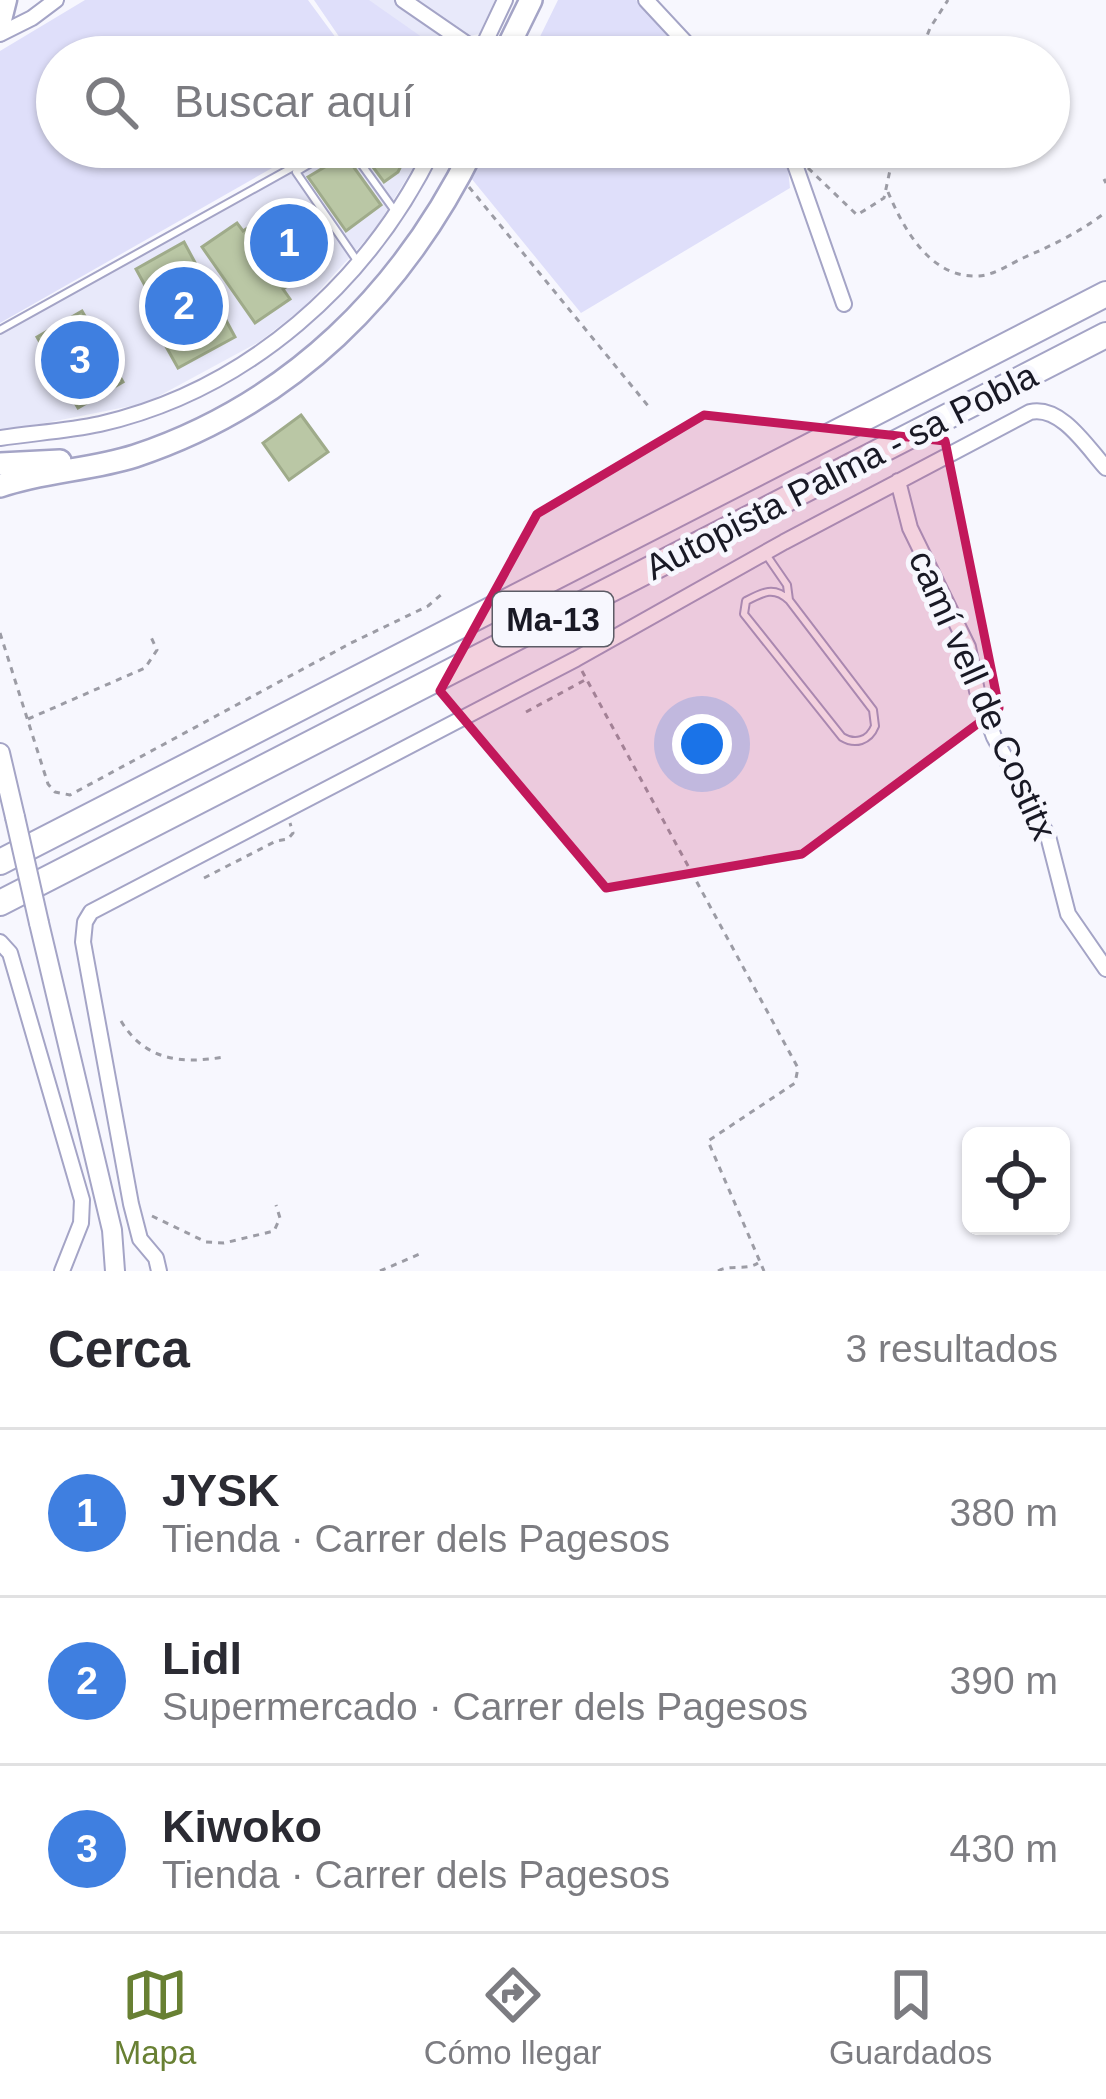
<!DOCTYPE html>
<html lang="es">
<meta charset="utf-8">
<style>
body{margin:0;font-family:Arial,sans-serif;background:#f7f7f7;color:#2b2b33}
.controls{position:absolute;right:36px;bottom:36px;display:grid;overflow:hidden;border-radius:18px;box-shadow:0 3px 9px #0004}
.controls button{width:108px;height:108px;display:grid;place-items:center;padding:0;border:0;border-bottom:3px solid #e1e1e2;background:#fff;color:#2b2b33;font:60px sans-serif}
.you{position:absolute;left:702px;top:744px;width:42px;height:42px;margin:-30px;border:9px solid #fff;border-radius:50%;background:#1a73e8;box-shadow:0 0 0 18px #1a73e833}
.badge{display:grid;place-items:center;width:78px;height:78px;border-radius:50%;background:#688033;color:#fff;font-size:39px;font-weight:700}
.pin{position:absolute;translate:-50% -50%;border:6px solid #fff;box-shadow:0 3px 12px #0006}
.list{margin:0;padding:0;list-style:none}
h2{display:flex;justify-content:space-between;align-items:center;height:156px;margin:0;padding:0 48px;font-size:51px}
h2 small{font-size:39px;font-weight:400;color:#7c7c81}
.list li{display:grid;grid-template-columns:78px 1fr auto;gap:36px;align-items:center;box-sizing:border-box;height:168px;padding:0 48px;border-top:3px solid #e1e1e2}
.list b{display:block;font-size:45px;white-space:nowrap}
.list p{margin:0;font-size:39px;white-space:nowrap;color:#7c7c81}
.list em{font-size:39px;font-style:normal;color:#7c7c81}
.icon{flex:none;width:66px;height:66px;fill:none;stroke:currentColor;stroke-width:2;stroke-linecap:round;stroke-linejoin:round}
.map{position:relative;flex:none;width:1106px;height:1271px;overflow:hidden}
.search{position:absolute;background:#fff;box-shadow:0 3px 9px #0004;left:36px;right:36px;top:36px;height:132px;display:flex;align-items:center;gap:30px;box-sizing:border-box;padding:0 42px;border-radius:66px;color:#7c7c81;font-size:45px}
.sheet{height:660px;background:#fff}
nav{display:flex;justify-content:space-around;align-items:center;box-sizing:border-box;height:168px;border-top:3px solid #e1e1e2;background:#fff;font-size:33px;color:#7c7c81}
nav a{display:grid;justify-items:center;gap:6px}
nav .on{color:#688033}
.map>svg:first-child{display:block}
</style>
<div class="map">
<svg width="1106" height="1271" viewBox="0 0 1106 1271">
<rect width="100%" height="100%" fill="#f7f7fe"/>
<path fill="#e8e9fa" d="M331,0H495L479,34L469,36L458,57H368Z
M331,147H418L423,152L374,231L303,308L259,342L146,403L0,432V335Z"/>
<path fill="#dfdffa" d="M85,0H308L350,57H57V147H309L0,323V51Z
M314,0H369L426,40L422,57H353Z
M558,0H636L690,57H530Z
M486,147H775L787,159L790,188L581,313L471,178Z"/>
<path fill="#bac7a5" stroke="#9fab8a" stroke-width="3" d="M358,147H410L398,172L384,182Z
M345,155L381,205L346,231L308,177Z
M287,202L326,259L283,289L290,299L255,323L202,247L237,223L243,231Z
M184,242L235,337L178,368L145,309L155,304L136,269Z
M82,311L123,382L78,408L37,337Z
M301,415L328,452L289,480L263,443Z"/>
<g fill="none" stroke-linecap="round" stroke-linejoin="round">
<defs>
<path id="service" d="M338,147L296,172L358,262
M349,147L395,211
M0,330L329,147
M765,553L787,585L789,600L873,710L875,726C869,741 855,745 842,737L744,614L746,601C763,592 774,586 789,600"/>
<path id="minor" d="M403,0L480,53
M646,0L699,57
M0,34L32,18L56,0
M478,57L505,0
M783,147L792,156L844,304
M0,438C33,433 67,431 100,424C248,390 369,282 434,147
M898,481L910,528L968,647L977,691L994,737L1048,836L1068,914L1106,969
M0,942L10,953L82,1200L81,1223L62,1271
M159,1271L156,1258L140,1239L131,1204L83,942L85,922L91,912L576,659L784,542L1030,412C1061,405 1087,447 1106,468"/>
<path id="tertiary" d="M0,32L8,0"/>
<path id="secondary" d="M0,753L15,817
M39,923L112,1230L115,1271"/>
<path id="trunk" d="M503,57L531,0
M0,464L60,461
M0,486C43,471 91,470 135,456C291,404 403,292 474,147"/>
<path id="motorway" d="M0,862L1106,294
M0,903L1106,335"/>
</defs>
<use href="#service" stroke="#a4a4c6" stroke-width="10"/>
<use href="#minor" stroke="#a4a4c6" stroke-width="18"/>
<use href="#tertiary" stroke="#a4a4c6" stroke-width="21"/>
<use href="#secondary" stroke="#a4a4c6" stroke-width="22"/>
<use href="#trunk" stroke="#a4a4c6" stroke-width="26"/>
<use href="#motorway" stroke="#a4a4c6" stroke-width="28"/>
<path stroke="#9c9ca5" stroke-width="3" stroke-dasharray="6 6" stroke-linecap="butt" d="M919,57L930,28L948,0
M808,168L857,215L884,198L895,147
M1104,179L1106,183
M469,187L649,407
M888,192C904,230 931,279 979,276C994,275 1010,264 1023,258C1053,245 1080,232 1106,212
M0,633L48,784L55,792L70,795L351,643L428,606L443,593
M582,671L798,1068L795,1083L708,1141L764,1271
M526,712L585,680
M28,719L145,668L157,650L150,635
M204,878L276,841L288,839L293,833L290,823
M121,1021C145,1061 182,1064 224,1057
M152,1216L206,1242L224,1243L274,1231L280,1218L276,1205
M380,1271L422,1253
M718,1271C731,1264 746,1271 758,1263"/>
<use href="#service" stroke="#fff" stroke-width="6"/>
<use href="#minor" stroke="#fff" stroke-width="14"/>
<use href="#tertiary" stroke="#fff" stroke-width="16"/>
<use href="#secondary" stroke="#fff" stroke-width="18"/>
<use href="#trunk" stroke="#fff" stroke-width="21"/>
<use href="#motorway" stroke="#fff" stroke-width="24"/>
<defs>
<path id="secondary-bridge" d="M15,817L39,923"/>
</defs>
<use href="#secondary-bridge" stroke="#a4a4c6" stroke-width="22" stroke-linecap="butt"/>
<use href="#secondary-bridge" stroke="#fff" stroke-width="18"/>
</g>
<path fill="#c2185b" fill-opacity="0.2" stroke="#c2185b" stroke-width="9" stroke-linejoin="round" d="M704,415L945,441L999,708L802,854L606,888L440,691L537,514Z"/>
<g text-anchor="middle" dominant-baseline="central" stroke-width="10" stroke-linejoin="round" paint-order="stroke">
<rect fill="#f7f7fe" stroke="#5c5c66" stroke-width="3" x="493" y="592" width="120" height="54" rx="9"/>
<g font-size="33" font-weight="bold" fill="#191925">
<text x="553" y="619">Ma-13</text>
</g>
<g font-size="36" fill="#191925" stroke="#f7f7fe">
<text transform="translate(841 471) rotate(-27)">Autopista Palma - sa Pobla</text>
<text transform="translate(983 695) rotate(66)">camí vell de Costitx</text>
</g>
</g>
</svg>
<div class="controls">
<button><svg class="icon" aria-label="locate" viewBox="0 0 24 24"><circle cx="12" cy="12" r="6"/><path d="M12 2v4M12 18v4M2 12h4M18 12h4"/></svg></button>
</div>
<div class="you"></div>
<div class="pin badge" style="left:289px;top:243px;background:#3f7fe0">1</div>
<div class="pin badge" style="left:184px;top:306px;background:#3f7fe0">2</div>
<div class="pin badge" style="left:80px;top:360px;background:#3f7fe0">3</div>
<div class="search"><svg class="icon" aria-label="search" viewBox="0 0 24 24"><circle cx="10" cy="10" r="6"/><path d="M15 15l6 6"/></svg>Buscar aquí</div>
</div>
<section class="sheet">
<h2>Cerca<small>3 resultados</small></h2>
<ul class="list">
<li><span class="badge" style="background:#3f7fe0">1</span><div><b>JYSK</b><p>Tienda · Carrer dels Pagesos</p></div><em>380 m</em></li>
<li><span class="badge" style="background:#3f7fe0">2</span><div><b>Lidl</b><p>Supermercado · Carrer dels Pagesos</p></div><em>390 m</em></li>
<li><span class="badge" style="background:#3f7fe0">3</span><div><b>Kiwoko</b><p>Tienda · Carrer dels Pagesos</p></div><em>430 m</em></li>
</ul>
</section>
<nav>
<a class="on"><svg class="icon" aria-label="map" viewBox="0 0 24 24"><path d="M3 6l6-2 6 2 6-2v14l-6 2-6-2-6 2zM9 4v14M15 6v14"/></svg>Mapa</a>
<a><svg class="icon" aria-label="directions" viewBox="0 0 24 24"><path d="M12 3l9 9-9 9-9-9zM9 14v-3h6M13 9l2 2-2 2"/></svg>Cómo llegar</a>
<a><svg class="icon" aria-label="saved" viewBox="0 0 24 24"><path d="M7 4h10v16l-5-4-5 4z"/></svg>Guardados</a>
</nav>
